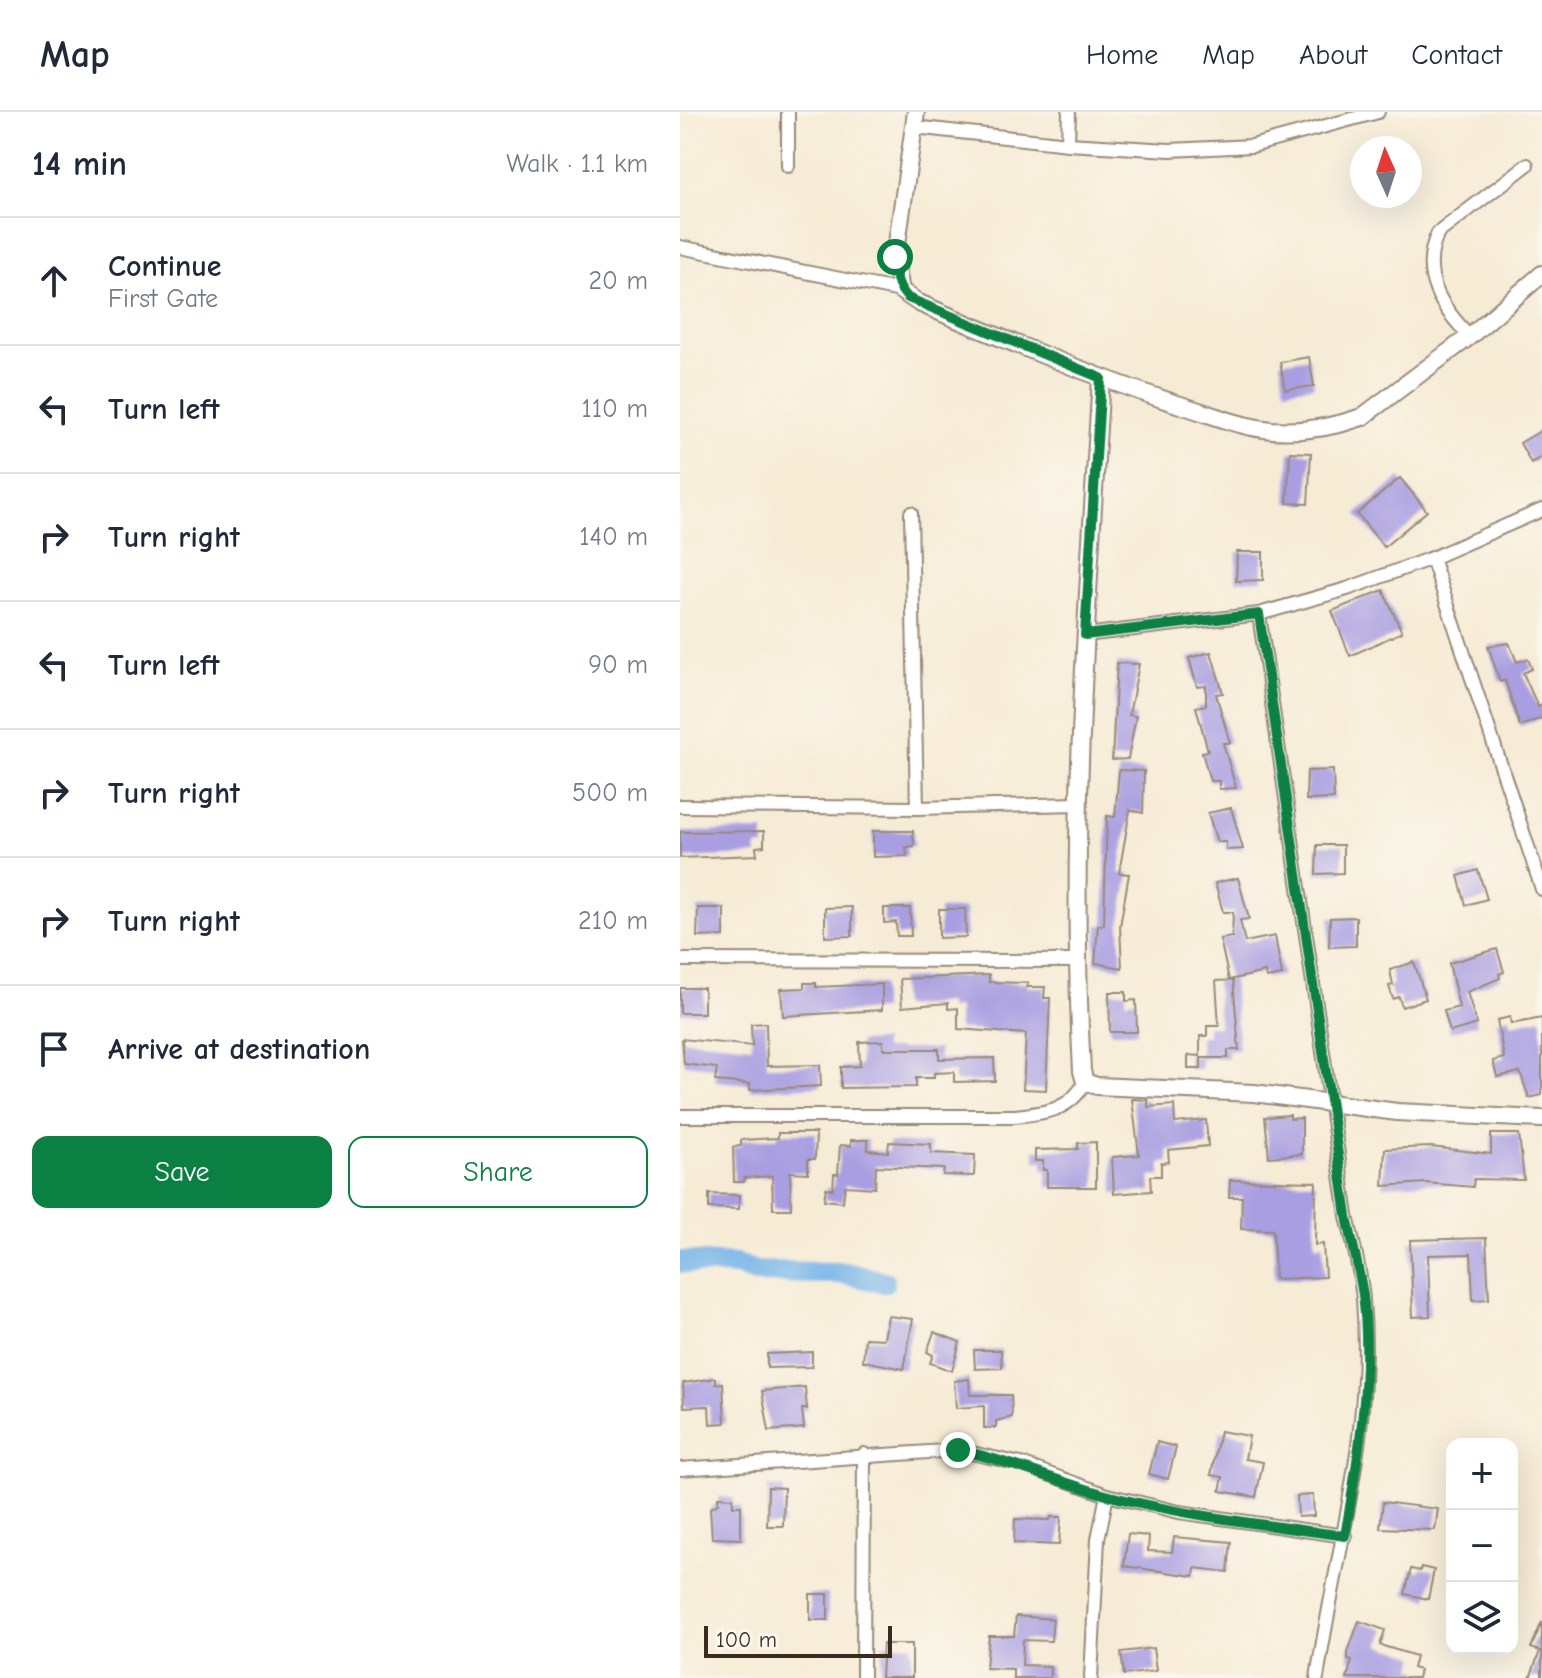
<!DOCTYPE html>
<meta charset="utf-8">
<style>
body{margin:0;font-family:"Comic Neue",sans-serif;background:#f2f2f3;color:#1f2937}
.controls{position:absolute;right:24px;bottom:24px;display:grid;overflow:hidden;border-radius:16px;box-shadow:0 8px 32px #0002}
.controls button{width:72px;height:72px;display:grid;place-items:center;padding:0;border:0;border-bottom:2px solid #e0e1e3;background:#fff;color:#1f2937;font:40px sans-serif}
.compass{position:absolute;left:670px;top:24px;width:72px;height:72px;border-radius:50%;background:#fff;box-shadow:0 8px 32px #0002;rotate:357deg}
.scale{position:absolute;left:24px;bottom:20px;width:188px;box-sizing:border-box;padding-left:8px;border:4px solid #3b2a1e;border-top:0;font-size:22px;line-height:28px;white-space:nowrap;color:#3b2a1e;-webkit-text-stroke:6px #fbf7ec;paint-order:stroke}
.stop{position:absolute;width:24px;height:24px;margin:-18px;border:6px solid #0b8043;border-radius:50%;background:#fff}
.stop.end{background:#0b8043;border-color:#fff;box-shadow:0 2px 8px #0008}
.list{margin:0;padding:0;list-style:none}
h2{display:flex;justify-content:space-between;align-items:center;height:104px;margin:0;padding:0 32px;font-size:34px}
h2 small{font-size:26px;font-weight:400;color:#747a83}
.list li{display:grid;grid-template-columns:52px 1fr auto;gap:24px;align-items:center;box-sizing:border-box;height:128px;padding:0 32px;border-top:2px solid #e0e1e3}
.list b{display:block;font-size:30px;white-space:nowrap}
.list p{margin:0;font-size:26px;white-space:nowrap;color:#747a83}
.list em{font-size:26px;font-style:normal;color:#747a83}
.actions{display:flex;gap:16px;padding:24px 32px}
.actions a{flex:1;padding:18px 0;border:2px solid #0b8043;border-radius:16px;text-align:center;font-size:28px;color:#0b8043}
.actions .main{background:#0b8043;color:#fff}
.icon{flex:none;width:44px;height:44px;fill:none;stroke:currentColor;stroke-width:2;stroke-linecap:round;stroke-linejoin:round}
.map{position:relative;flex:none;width:862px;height:1566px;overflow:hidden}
header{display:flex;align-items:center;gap:48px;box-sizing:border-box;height:112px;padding:0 40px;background:#fff;border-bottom:2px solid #e0e1e3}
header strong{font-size:38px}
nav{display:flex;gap:44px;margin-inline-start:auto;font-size:28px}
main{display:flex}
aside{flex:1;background:#fff}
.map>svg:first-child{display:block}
</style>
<header>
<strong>Map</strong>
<nav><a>Home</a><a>Map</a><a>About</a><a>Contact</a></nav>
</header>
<main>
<aside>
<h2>14 min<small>Walk · 1.1 km</small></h2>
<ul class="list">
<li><svg class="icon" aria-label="ahead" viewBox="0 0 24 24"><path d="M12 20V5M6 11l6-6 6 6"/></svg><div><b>Continue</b><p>First Gate</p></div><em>20 m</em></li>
<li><svg class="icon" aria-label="left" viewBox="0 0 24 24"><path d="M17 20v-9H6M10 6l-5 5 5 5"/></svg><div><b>Turn left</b></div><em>110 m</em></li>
<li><svg class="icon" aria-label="right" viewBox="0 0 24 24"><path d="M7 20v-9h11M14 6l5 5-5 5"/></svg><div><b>Turn right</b></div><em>140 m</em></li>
<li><svg class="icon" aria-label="left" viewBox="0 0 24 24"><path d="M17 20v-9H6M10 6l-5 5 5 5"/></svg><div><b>Turn left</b></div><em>90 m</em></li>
<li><svg class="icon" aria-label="right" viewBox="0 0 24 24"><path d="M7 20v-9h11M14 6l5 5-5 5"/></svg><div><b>Turn right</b></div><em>500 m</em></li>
<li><svg class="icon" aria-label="right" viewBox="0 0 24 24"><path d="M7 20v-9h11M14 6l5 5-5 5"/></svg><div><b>Turn right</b></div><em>210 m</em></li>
<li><svg class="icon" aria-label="arrive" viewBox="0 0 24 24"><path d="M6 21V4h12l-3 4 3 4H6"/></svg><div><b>Arrive at destination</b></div></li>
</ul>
<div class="actions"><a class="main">Save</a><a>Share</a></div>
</aside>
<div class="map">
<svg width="862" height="1566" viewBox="0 0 862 1566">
<rect width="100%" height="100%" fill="#fbf7ec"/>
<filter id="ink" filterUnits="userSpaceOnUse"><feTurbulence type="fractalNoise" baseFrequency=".0125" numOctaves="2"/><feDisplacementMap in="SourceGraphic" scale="16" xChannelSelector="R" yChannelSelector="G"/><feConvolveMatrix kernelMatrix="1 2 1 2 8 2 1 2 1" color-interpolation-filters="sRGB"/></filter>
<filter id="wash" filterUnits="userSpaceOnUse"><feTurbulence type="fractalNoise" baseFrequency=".006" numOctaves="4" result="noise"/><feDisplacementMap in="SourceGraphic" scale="32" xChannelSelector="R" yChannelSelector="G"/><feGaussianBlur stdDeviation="1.8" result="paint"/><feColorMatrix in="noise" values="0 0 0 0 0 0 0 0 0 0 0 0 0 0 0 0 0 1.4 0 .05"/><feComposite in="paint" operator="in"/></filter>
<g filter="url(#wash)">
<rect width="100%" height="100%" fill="#f6ebd5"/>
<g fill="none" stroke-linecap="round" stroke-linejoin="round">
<path stroke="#75b3e8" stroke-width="22" d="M0,1150L57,1153L75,1160L164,1161L204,1170"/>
</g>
<g id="blocks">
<path fill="#a89ee1" d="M629,245L634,274L605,278L600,250Z
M862,318V345L851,351L840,331Z
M610,340L631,341L628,392L607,391Z
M720,366L747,399L704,435L677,402Z
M557,440H583V468L556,469Z
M703,478L722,520L670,544L652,499Z
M829,531L837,550L848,547L852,557L843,561L858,595L862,593V606L840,614L825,568L820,570L808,534Z
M531,540L543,581L536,582L550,631H543L556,676L539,677V669H530L522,640L528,639L516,595L526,593V574L517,575L509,546Z
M437,551L459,552L449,603L456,604L448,647L432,648Z
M439,658L464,659L463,701L450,698L439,761L449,762L440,814L442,856L415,851L418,813H424L427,704L435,705Z
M653,658L654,687L626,688L627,659Z
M551,696L563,737L546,738V730H537L528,701Z
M84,719V734L76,735L77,743L0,746V720Z
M193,719H233L234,734L226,735L227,744L193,745Z
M637,733H663V761L636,762Z
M798,758L807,787L786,793L778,764Z
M558,766L569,807L560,808L565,830L595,824L602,863L586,866L585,860L549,868L540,827L552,825L553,800H543L535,771Z
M172,795V824L145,825V796Z
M18,796H44V824L17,825Z
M204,796H230L231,824H217L216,810L204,811Z
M259,797H285L286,825L259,826Z
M676,805V834L649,835L650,806Z
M817,837L824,860L819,862L820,866L787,880L797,912L770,920L764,899L779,895L769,851Z
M734,850L746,887L722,895L719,885L713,887L709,874L713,873L710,858Z
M309,863V870L348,871L347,875H365L364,886H370L366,978L343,977L346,922L278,917V896L268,897V891L222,895L220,867Z
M553,868L559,938H548V946H521V957H508V943L520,944V924H527V914H539L536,869Z
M124,871H136V875L202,872V898L103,904L101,877L124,876Z
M0,876H24V901H0Z
M429,880H446V889L456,888L457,920H430Z
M830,905L831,912L862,906V983L849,986L840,960L817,965L813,949L824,946L817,908Z
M86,911L87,954L140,953L141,974L70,978V972L35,969L37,956L4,952L2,927L72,934L71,912Z
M203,929V937H259V947L314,946L315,969L274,970V960L254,961V966H236V975L161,976V955L180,954L179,930Z
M452,987L468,988V995L494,993L495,1011L526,1008L528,1034L488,1038L489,1050L481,1051V1064H470L471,1079L434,1082L432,1045L459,1043Z
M610,1003V1007L622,1006V1042L589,1045L585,1005Z
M98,1021H136L135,1047H128V1061L110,1060L111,1097H93L92,1064L64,1066V1070H54L53,1035L61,1034V1028L98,1026Z
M811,1022H839L844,1068L794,1067L793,1075L746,1071L703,1074L705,1037L751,1035L811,1042Z
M171,1028H188V1038L208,1040L209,1030L251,1032V1041L295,1043L294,1064L263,1063L264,1057L196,1054L195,1076L165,1074L163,1090L144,1088L146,1076L153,1077L154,1062H158L160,1033L171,1034Z
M416,1030V1075H367V1058H363V1049H355V1038L398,1037V1031Z
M550,1068L636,1070L635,1133L643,1132L645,1165L595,1167L593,1118L561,1117L562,1085H549Z
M29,1082L59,1083V1097L29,1096Z
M806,1126L809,1187L793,1188L791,1142L748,1143L750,1204L733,1205L730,1128Z
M208,1204L233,1207L224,1257L183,1249L185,1226L204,1227Z
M254,1220L280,1230L272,1259L250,1251L253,1243L247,1240Z
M294,1238H321L322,1256L295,1257Z
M132,1240V1255L87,1256V1242Z
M36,1266V1272L43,1271L45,1311L30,1312L29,1294L4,1295L3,1271Z
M289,1267L290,1283H331L332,1305L316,1309V1316H304V1294L276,1296L274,1269Z
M125,1275L127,1297H122L124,1316L89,1319L82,1279Z
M540,1319L569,1324L565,1347L583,1350L576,1385L540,1379L543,1365L531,1363Z
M477,1330L496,1335L488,1367L469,1362Z
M88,1375L104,1376L103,1414H87Z
M633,1383L634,1404L618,1405L617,1384Z
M38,1385L53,1386V1394H61V1427L32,1426L30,1396L38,1392Z
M703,1390L758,1397L755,1418L700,1416Z
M371,1405H381L379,1433L334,1431L335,1407L370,1408Z
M448,1422L469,1424L468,1439L492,1440L494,1425L551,1430L548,1460L515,1456L514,1464L444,1454Z
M741,1455L754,1458L748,1487L725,1482L731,1457L740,1459Z
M130,1482H148V1508H130Z
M336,1504L373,1507L371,1529L343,1528L342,1553L370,1554V1566H333V1557L306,1556L309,1524H334Z
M679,1509L705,1518L700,1533L736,1544L733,1556L740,1558L738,1566H667L672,1548L668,1547V1540Z
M862,1510V1566H850L860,1539L851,1536Z
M203,1532H232V1566H201Z
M473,1536L476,1559L444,1563L441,1540Z"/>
</g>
</g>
<g filter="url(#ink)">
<use href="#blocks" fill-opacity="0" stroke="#988a7a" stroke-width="2"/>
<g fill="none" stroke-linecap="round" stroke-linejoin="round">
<defs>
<path id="minor" d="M234,15L388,32L389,0
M388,32L490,38L572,34L698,0
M108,54V0
M0,135L221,179
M790,224C760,195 739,161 758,121L847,53
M231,401L237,696
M752,446L862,777
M579,502L667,1104C673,1131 681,1160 683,1188C694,1317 656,1440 637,1566
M405,523L579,502L667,477L752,446L862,398
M0,694L237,696L398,692
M0,848L396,849
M0,1004H334C365,1001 390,999 405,970
M0,1357L278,1338L341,1352L427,1383L499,1400L665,1424
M183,1566L184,1342
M411,1566L418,1427L427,1383"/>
<path id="tertiary" d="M236,0L215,145L221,179L239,191C324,228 409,263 497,292C528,301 559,315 592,318C622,320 654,315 682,305L790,224L862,162
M421,266C407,497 389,728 402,959L405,970L417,974L574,981L717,1000L862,1007"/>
</defs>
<use href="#minor" stroke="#988a7a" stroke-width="16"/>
<use href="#tertiary" stroke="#988a7a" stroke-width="20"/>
<use href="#minor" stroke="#fff" stroke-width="12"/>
<use href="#tertiary" stroke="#fff" stroke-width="16"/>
</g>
</g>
<g fill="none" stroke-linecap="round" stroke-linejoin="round" filter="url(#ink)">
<path stroke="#0b8043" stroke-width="10" d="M215,145C215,161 216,174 228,186L421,266L405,523L579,502L667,1104C672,1130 679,1157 683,1183C693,1259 678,1350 665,1424C586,1413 507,1404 430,1384C378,1370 332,1349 278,1338"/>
</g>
</svg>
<div class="controls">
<button>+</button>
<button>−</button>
<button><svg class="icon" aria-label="layers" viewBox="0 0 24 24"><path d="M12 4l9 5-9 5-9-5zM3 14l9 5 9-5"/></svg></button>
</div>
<svg class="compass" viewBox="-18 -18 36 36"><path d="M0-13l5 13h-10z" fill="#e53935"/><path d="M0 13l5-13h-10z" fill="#747a83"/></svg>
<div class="scale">100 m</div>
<div class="stop" style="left:215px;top:145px"></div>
<div class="stop end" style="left:278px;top:1338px"></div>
</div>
</main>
